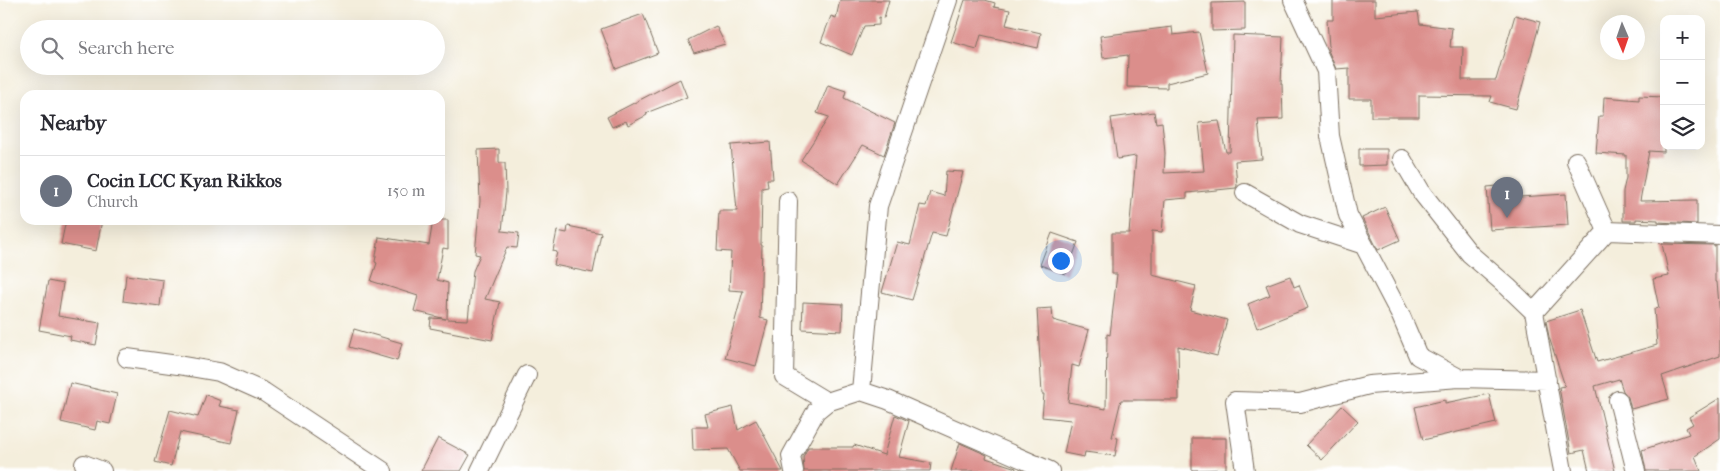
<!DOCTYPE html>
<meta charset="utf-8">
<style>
body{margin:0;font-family:"IM FELL French Canon",serif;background:#f7f7f7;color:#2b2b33}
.controls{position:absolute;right:15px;top:15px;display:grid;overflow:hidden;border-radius:10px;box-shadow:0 5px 20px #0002}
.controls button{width:45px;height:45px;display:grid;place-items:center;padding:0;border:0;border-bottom:1px solid #e1e1e2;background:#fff;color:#2b2b33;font:25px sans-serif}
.compass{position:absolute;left:1600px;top:15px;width:45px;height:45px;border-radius:50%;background:#fff;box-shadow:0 5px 20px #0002;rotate:178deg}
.you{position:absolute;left:1060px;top:260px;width:18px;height:18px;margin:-12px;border:4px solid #fff;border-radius:50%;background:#1a73e8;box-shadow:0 0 0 8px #1a73e833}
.badge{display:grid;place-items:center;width:32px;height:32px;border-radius:50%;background:#0f766e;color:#fff;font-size:16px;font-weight:700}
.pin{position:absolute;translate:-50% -41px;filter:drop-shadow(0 1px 2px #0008)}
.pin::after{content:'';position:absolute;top:26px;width:18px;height:15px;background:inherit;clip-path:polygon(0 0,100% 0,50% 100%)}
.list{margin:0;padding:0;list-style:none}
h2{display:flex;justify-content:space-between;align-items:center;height:65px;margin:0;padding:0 20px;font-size:21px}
h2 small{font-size:16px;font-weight:400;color:#7c7c81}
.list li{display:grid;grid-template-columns:32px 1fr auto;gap:15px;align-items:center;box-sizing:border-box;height:70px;padding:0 20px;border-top:1px solid #e1e1e2}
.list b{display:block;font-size:19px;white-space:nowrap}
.list p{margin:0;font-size:16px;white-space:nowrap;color:#7c7c81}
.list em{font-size:16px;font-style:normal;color:#7c7c81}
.icon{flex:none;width:28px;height:28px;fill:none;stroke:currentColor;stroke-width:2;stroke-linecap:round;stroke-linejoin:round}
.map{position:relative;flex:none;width:1720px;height:471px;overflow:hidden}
.search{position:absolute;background:#fff;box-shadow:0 5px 20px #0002;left:20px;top:20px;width:425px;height:55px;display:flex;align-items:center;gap:12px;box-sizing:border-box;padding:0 18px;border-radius:28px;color:#7c7c81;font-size:19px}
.panel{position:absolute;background:#fff;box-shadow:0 5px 20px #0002;left:20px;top:90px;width:425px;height:135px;border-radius:15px}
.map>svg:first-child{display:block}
</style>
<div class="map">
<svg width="1720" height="471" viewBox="0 0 1720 471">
<rect width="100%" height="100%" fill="#fff"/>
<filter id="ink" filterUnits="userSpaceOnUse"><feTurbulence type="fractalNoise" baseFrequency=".02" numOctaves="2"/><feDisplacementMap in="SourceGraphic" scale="10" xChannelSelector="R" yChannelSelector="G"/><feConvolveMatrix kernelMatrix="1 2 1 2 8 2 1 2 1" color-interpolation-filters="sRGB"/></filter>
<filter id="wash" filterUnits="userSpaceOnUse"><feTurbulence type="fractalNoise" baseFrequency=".0096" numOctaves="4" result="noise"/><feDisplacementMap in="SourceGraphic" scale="20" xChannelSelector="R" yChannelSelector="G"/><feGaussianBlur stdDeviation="1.12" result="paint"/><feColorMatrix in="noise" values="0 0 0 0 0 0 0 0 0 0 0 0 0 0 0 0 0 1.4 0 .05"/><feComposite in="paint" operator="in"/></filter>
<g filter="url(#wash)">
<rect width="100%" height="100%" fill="#f4eedc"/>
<g id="blocks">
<path fill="#db8e8b" d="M840,0H889L884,18L879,17V25L864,26L852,55L821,42L831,16L836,18Z
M965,0H985L995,3L994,7L1010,10L1006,25L1041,33L1038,48L981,35L977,49L951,42Z
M1333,0H1375V16L1418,12L1420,24L1452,28L1450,47H1463L1462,80H1496L1515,15L1540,22L1516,109L1490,102L1492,96L1419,95V117H1371V99H1349V68L1336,69L1328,50V47H1329L1327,20H1333Z
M1245,2V30L1212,31V3Z
M643,14L658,53L616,69L601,29Z
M716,26L725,44L694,53L688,40Z
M1172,27L1173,35L1199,32L1208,73L1167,83V88L1127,87L1128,55L1103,58L1100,36Z
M1233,35L1283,37L1281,84H1282L1283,119L1258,120L1262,159L1235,161L1237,186L1236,188L1187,193V198L1165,200L1162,232L1152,231V275L1196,286L1190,310L1227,320L1217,356L1178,346L1179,400H1121L1112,437L1118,438L1115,456L1085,452L1084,457L1064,453L1071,420L1042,417L1044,394H1042L1037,309L1052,308L1053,320L1089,330L1079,367L1072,365L1068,402L1106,409L1107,334L1110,335L1117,274H1112V233H1129L1136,156L1117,159L1111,118L1154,112L1156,123L1162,122L1165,153L1164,173L1204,171L1199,123L1219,121L1226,152H1230Z
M680,79L687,97L646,113L647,115L628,125L626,121L612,127L607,117Z
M828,85L846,91L844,98L895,123L884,155L863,145L838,184L801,160L829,117L817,113Z
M1639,96L1664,97V152L1649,151L1640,201L1697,200V224L1658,222V220L1636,219V221H1623V191L1626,178V155L1596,153L1599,116H1603L1604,97L1639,100Z
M770,142L773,179H767L768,187L762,188L761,245H762L760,318L768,320L756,366L725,358L743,291L729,290L731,252L717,251L719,211H737L731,145Z
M499,149V163H505L506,192L502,231L519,233L517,248L507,247L485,299L500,302L492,340L430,328L431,318L446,319L414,311L418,296L371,281L377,263L375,262L379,237L429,245L433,220H448V249L443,248L437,280L448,283L447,319L468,320L473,271L480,255L475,254L480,201L478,150Z
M1359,149H1387V165L1359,166Z
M946,171L963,172L946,236L932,233L912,300L882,292L897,242L910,245L920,205L926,206L930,192L944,196Z
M1519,184L1520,197L1566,194L1568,225L1490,230L1487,187Z
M1385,207L1400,240L1378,250L1362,218Z
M66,220H102L96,251L61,244Z
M568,226L601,233L593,273L554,265L557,252L553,251L557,231L567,233Z
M1052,233L1078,242L1066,274L1040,265Z
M1662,244L1715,245V282H1717L1720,316V356L1662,376L1669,399L1631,409L1628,397L1623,391L1619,379L1595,386L1615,471H1589L1584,450L1571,453L1559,387L1565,386L1549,337L1546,321L1580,310L1597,362L1657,345L1654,309L1659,308L1653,279L1669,276Z
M126,275L163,280L160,306L123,301Z
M1290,276L1294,287L1299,285L1308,308L1257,328L1248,304L1270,295L1266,285Z
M48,281L63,284L58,316L100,323L96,345L70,340L71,336L39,330Z
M803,302L843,304L842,331L802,329Z
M354,329L402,343L397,361L349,347Z
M70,383L117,394L110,424L97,421L95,430L61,422Z
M1489,394L1496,423L1423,440L1415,407L1445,400V403Z
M206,395L221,401L219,406L239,410L231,443L180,432L171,466L155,462L170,410L198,417Z
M1720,398V439L1695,456L1701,471H1646L1642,450L1689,434L1686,428L1693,424L1689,417Z
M1342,406L1358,421L1322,460L1306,445Z
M733,407L738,430L756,420L783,471H740L728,449L693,450L692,427H708L705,414Z
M895,415L909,421L899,457L931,463L930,471H804L803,457L808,447H853L854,445L884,455Z
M438,438L470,455L461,471H421Z
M1192,438H1226V469L1192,470Z
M960,443L987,455L986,458L1016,468L1015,471H951Z"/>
</g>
</g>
<g filter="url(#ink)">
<use href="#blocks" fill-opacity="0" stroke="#7c6f60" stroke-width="1"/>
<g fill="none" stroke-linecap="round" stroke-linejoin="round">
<defs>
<path id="minor" d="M1293,0L1326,71L1330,136L1348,215L1401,316L1418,356L1459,378L1547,380
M1402,159L1422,193L1470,254L1508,287L1534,312L1563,471
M1576,161L1607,231L1720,235
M1245,193L1300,224L1364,245
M788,201L784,376L827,402L861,391L888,400L1050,471
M1534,312L1607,231
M127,358L178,365L219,372L264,392L383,471
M861,391L878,206L948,0
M1618,400L1636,471
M84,464L102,471
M480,471L527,375
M794,471L791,456L816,411L827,402
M1245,471L1235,401L1300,403L1369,385L1459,378"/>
</defs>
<use href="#minor" stroke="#7c6f60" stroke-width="20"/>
<use href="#minor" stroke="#fff" stroke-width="18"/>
</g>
</g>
</svg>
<div class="controls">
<button>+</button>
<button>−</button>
<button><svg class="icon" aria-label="layers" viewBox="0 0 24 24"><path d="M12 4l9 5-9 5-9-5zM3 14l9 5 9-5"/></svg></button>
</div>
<svg class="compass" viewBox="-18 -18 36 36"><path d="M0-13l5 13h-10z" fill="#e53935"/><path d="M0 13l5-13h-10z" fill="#7c7c81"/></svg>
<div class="you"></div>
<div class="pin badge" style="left:1507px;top:218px;background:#6b7280">1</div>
<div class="search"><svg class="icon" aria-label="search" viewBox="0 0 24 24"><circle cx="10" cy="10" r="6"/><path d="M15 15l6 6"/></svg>Search here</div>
<section class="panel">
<h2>Nearby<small></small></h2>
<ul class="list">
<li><span class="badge" style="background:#6b7280">1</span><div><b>Cocin LCC Kyan Rikkos</b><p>Church</p></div><em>150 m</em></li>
</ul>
</section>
</div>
